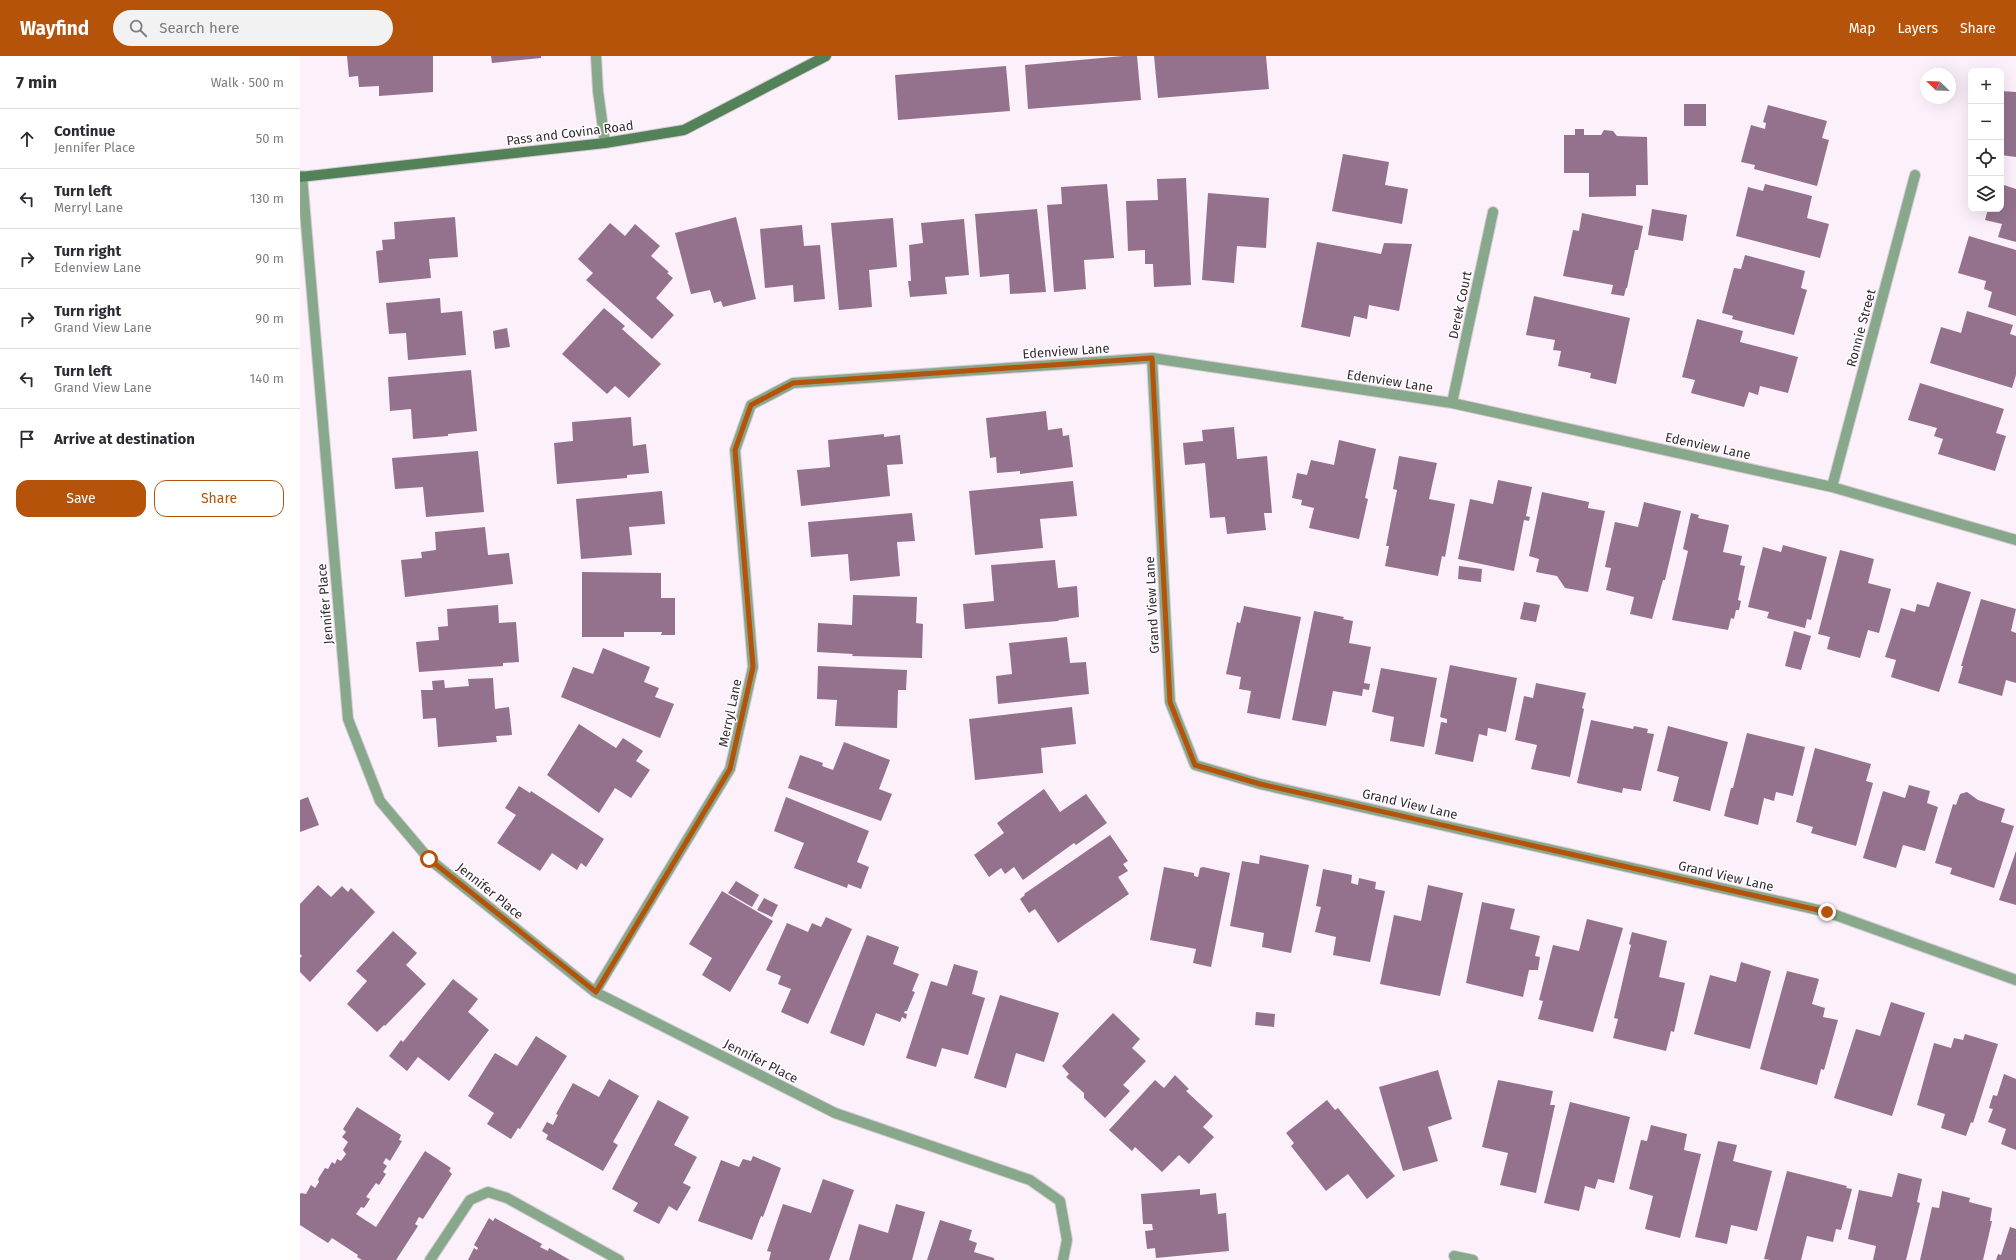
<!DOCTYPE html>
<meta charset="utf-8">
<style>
body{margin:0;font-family:"Fira Sans",sans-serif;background:#f2f2f3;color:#2b2b33}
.controls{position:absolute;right:12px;top:12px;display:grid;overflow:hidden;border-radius:8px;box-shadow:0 4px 16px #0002}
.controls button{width:36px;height:36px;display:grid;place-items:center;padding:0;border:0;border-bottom:1px solid #e1e1e2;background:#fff;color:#2b2b33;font:20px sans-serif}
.compass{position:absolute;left:1620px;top:12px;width:36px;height:36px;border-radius:50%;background:#fff;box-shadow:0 4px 16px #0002;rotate:293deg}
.stop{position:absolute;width:12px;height:12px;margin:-9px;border:3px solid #b45309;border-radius:50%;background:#fff}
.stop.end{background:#b45309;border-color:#fff;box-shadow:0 1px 4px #0008}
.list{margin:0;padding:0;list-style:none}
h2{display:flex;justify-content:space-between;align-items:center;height:52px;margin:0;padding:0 16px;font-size:17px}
h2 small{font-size:13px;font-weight:400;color:#7c7c81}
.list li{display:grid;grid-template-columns:26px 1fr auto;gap:12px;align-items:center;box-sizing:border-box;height:60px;padding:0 16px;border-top:1px solid #e1e1e2}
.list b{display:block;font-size:15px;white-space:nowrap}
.list p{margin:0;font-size:13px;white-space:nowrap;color:#7c7c81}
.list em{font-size:13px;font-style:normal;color:#7c7c81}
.actions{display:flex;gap:8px;padding:12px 16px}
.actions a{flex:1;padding:9px 0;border:1px solid #b45309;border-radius:12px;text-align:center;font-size:14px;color:#b45309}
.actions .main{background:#b45309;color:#fff}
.icon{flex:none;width:22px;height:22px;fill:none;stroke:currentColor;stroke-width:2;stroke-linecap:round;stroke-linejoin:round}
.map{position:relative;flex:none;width:1716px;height:1204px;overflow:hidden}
header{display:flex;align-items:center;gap:24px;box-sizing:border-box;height:56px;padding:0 20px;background:#b45309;color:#fff}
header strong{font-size:19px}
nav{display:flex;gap:22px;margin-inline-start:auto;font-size:14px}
.search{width:280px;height:36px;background:#f2f2f3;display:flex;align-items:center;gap:10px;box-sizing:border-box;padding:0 14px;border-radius:22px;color:#7c7c81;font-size:15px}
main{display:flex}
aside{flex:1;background:#fff}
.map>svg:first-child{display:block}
</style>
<header>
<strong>Wayfind</strong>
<div class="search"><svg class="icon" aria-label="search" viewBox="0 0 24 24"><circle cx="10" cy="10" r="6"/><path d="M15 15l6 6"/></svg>Search here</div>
<nav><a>Map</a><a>Layers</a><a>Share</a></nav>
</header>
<main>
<aside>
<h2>7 min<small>Walk · 500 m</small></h2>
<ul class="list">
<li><svg class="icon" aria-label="ahead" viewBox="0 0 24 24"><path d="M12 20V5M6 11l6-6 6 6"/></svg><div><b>Continue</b><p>Jennifer Place</p></div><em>50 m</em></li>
<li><svg class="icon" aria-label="left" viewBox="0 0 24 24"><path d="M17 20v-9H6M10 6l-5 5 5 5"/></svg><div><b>Turn left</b><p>Merryl Lane</p></div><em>130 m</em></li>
<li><svg class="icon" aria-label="right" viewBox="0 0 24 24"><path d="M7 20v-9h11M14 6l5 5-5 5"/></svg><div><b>Turn right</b><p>Edenview Lane</p></div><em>90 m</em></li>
<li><svg class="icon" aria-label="right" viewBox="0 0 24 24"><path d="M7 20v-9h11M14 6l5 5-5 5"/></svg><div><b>Turn right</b><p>Grand View Lane</p></div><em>90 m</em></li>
<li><svg class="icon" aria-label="left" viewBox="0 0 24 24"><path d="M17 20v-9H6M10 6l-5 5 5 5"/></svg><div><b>Turn left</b><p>Grand View Lane</p></div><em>140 m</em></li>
<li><svg class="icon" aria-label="arrive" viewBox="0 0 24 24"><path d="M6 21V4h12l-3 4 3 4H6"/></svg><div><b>Arrive at destination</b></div></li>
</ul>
<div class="actions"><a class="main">Save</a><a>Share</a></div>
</aside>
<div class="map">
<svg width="1716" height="1204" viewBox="0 0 1716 1204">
<rect width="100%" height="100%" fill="#fcf0fa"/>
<path fill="#94728e" d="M47,0H133V36L79,40V30L59,31L58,20L49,21Z
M191,0H241V2L192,7Z
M823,0H837L841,44L728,53L725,9Z
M854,0H966L969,33L858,42Z
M706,10L710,55L598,64L595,19Z
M1701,35L1716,36V101L1701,99Z
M1384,48H1406V70H1384Z
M1468,49L1527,65L1522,82L1529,84L1517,130L1454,113L1455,109L1441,106L1451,69L1465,73L1466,67L1463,66Z
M1275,73H1284V79H1301L1304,74L1313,75L1317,80L1347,81L1348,129H1336V140L1289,141V117H1264V79H1275Z
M1043,98L1089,106L1085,129L1108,133L1102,168L1032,155Z
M886,122L891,229L854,231L853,208H845V194L828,195L826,145L858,144L857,123Z
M807,128L814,202L784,204L786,233L754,236L747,149L762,148L761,131Z
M1465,128L1512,140L1507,162L1529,168L1520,202L1436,180L1448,131L1463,135Z
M1701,128L1716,133V186L1698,181L1702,168L1685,164L1688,153H1701Z
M908,137L969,142L966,192L937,190L934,227L902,224Z
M737,153L746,236L710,238L709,218L680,221L675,158Z
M1352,153L1387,159L1383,185L1348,179Z
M1282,157L1343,170L1338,194H1335L1327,232H1326L1324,240L1311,238L1313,229L1263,220L1273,174L1279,175Z
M155,161L158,201L129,203L131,222L79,227L76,195L83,194L82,184L95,183L94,166Z
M436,161L456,243L423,251L421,245L414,247L410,234L391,238L375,177Z
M593,162L597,211L569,214L572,251L539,254L531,167Z
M664,163L669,219L645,221L647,238L610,241L608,225H611L609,189L623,187L621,167Z
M310,167L325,180L335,168L360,190L351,200L369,216L367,217L373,222L356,242L374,259L352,283L286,224L293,217L278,203Z
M502,169L504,190L520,189L525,243L494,246L493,229L465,232L460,173Z
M1669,180L1716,194V260L1688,251L1692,236L1684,233L1686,225L1658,217Z
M1017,186L1081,198L1084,187L1112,188L1099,255L1069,249L1067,263L1054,260L1050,281L1001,271Z
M1445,199L1505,215L1501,232L1507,234L1494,279L1432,263L1433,260L1422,257L1434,212L1441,213Z
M1234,240L1330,262L1316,328L1290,322L1291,317L1258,310L1261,295L1253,294L1255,284L1226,279Z
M140,242L141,257L162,255L166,299L108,304L106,277L89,278L86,247Z
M304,252L325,270L322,273L361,308L329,342L315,330L307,338L262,298Z
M1667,255L1713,269L1710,278L1716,280V319L1712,332L1630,307L1641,271L1661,277Z
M1397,263L1443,275L1440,286L1498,301L1488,337L1460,330L1458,339L1449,336L1444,351L1391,337L1395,324L1382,321Z
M207,272L210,291L195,293L193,275Z
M171,314L177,375L148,378V380L113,383L111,353L90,355L88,321Z
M1620,327L1704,353L1696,377L1706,380L1695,415L1638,398L1643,383L1634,380L1637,372L1608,364Z
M746,355L748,374L762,372L763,380L769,379L773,411L720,418V415L697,417L696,401L690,402L686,362Z
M331,361L333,390L346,388L349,417L327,419V422L257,428L254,387L273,385L272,366Z
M934,371L937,403L967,400L972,457H964L966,474L927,478L925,461L910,462L905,407L885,409L883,387L903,385L902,374Z
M584,378V381L600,379L603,408L587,409L590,440L501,450L497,414L530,411L528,384Z
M1039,384L1076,393L1065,442L1068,443L1059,483L1009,472L1014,452L1001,449L1002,444L992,442L997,417L1007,419L1011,404L1034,409Z
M178,395L184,456L126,461L123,431L95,433L92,402Z
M1099,400L1137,407L1129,443L1155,448L1145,501L1142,500L1138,520L1085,510L1089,490H1086L1097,434L1093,433Z
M1198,424L1232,431L1226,460L1230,461L1229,465L1224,464L1214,515L1158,503L1170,443L1193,448Z
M773,425L777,460L740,463L743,492L675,499L669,435Z
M362,435L365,468L329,471L332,499L281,503L276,443Z
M1242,436L1289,446L1288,452L1305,455L1288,536L1265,532L1257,520L1236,516L1239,503L1229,500Z
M1344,446L1381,455L1365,524H1363L1352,563L1330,558L1334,541L1306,534L1311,512L1305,511L1315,466L1338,471Z
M612,457L615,485L597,486L600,520L550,525L548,498L511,501L508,466Z
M1391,457L1399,459L1398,462L1429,469L1423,496L1442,500L1440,509L1445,510L1438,544L1441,545L1439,554H1436L1434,563L1431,562L1428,574L1372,564L1388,495L1383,493Z
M185,471L188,499L209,497L213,528L105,541L101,504L122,502L121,496L136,494L135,476Z
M1483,489L1527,501L1511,564L1507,563L1505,572L1467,562L1469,556L1448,551L1463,491L1481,496Z
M1540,494L1574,503L1568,527L1591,533L1579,577L1568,574L1560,602L1527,593L1530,581L1518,578Z
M755,504L758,532L777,530L779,561L759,564L758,565L665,573L663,548L694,545L691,509Z
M1159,510L1182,513L1181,526L1158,523Z
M282,516L361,517V542H375V579H361L362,576H324V581H282Z
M1637,526L1671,536L1639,636L1591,621L1596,604L1585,601L1601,552L1615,556L1617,548L1629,551Z
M553,539L617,541L616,567L623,568L622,602L552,600L553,598L517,596L518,567L552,569Z
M1681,543L1716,553L1711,575L1716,577V627L1706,624L1702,640L1658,627L1663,610H1661Z
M1224,546L1240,549L1236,566L1220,563Z
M198,549L199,567L216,566L219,606L203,607V610L119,616L116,586L139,584L138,571L148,570L147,553Z
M944,550L1001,561L980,663L947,657L951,635L939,633L941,621L926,618L937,566L940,567Z
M1014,555L1044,561L1043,563L1053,565L1049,587L1071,591L1064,627L1070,628L1069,634L1063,633L1062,640L1033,635L1026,670L992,664Z
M1494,575L1511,580L1501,614L1485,610Z
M767,581L770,607L786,606L789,638L698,648L696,620L712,618L709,587Z
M303,592L350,611L344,626L359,632L355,641L374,648L360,682L261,641L273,611L293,618Z
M1150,609L1217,622L1206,676L1188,672L1187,680L1179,678L1173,706L1135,698L1141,666L1147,667V663L1140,661Z
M518,610L607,614L606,634H598L597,672L535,670L537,644L517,643Z
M1081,612L1137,622L1124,691L1090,685L1094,661L1072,656Z
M193,622L195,653L209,651L212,679L196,680L197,686L138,691L136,662L123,663L121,634H133L132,625L144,624L145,632L169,630L168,623Z
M1236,627L1286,637L1282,652L1284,653L1270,721L1231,713L1237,689L1215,684L1224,640L1233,642Z
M772,651L776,688L741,692L743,717L675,724L669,663Z
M1291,664L1333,673L1334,670L1348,673L1347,677L1354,678L1341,735L1323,732L1322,737L1277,727Z
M279,668L316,692L323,682L343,695L336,705L350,714L331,742L315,732L299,757L247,719Z
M1368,670L1428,686L1410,755L1373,745L1379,721L1357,715Z
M1447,677L1505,691L1493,740L1476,736L1474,745L1464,742L1458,769L1424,760L1431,732H1433Z
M544,686L590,704L579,733L592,738L581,765L488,732L500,699L523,707L522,710L533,714Z
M1515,692L1571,708L1566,725L1573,727L1556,790L1511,777L1513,771L1496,766Z
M1609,729L1630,735L1627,747L1638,751L1625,795L1603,789L1596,812L1563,802L1583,735L1605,742Z
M219,730L230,737L231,735L304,783L286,811L281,807L277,814L252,797L240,815L197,787L216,759L205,752Z
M744,733L760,756L786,738L807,767L776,789L774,787L723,824L714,811L705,818L701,812L689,821L674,799L704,777L697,767Z
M1667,736L1678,744L1705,753L1701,766L1714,770L1694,832L1650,818L1652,812L1635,807L1653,748L1656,749L1660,738Z
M8,741L19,769L0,776V744Z
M486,741L569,775L557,806L569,811L561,833L548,828L547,832L494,812L504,787L474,775Z
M810,779L828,805L823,808L828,815L818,821L829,838L758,887L735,853L729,857L720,843L725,839L724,838Z
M1716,795V849L1699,844Z
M960,799L1009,809L991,897L962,891L964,877L930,870L942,805L959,808Z
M864,811L894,817V820L898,821L900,812L903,811L930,817L911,911L893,907L896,893L850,884Z
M1023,813L1052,819L1051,827L1058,829L1059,822L1076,826L1075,833L1085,835L1070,906L1033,899L1036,881L1015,876L1021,851L1016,850Z
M436,825L459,839L452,851L428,837Z
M18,829L31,841L42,830L48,836L51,832L75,856L10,926L0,916V902L2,900L0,898V848Z
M1128,829L1163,837L1140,940L1080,928L1094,859L1121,865Z
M422,835L473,865L430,936L402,919L412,902L389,888Z
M464,842L478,849L472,861L457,854Z
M1182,846L1215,853L1210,873L1240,880L1235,900L1240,901L1238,914H1229L1223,941L1166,927Z
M526,861L552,873L508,968L481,956L491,933L478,928L481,920L466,914L487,867L508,876L512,867L521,871Z
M1287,863L1323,872L1293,976L1238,963L1243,945L1239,944L1253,889L1279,895Z
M93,875L117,897L106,909L126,928L85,970L84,969L77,976L47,948L67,925L56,915Z
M1332,876L1367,885L1359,921L1385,927L1374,976L1371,975L1366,995L1313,982L1318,963L1314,962L1331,889L1329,888Z
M567,879L599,891L593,908L619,918L612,935L615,936L607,955H605L604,957L607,958L606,963L602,961L600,966L576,957L564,990L530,977Z
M1441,906L1471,915L1450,993L1394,978L1410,919L1436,926Z
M654,908L678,915L672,938L685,942L668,999L642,992L636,1011L606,1002L631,925L647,930Z
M1487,915L1519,923L1512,948L1525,952L1523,961L1538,964L1524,1014L1521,1013L1517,1029L1460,1013Z
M153,923L178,943L168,956L189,974L149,1025L118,1001L107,1015L89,1000L101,984L103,986Z
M700,939L759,957L744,1006L716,997L706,1032L674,1022Z
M1591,946L1625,957L1592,1060L1534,1042L1556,973L1580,980Z
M956,956L975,958L974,971L955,969Z
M813,957L840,983L832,992L846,1005L823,1029L830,1035L805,1062L784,1042V1037L766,1021L769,1018L762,1010Z
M1665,978L1698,988L1673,1067L1671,1066L1666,1080L1641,1072L1645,1058L1617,1049L1634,987L1651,992L1654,982L1663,984Z
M236,980L267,1000L220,1073L218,1072L211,1083L187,1068L194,1057L168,1040L195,997L217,1010Z
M1138,1014L1152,1063L1128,1071L1138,1105L1103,1115L1079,1031Z
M1704,1018L1716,1023V1094L1701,1088L1706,1073L1688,1066L1693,1053L1689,1052L1693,1039L1697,1040Z
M875,1019L889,1033L886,1035L913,1060L903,1071L914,1081L889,1108L879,1099L862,1116L835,1091L832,1095L809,1074L855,1024L864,1032Z
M309,1023L339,1040L313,1086L318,1089L303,1115L246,1083L248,1079L242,1075L247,1066L253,1069L258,1059L256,1058L273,1027L299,1041Z
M1198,1024L1253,1035L1250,1049H1255L1236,1137L1200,1129L1208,1097L1182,1091Z
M358,1044L389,1061L374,1089L397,1101L383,1127L391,1131L377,1155L369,1150L359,1168L333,1155L338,1147L312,1133Z
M1027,1044L1035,1054L1038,1052L1095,1120L1067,1143L1048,1118L1026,1135L991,1090L994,1087L986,1077Z
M1270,1046L1330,1061L1314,1127L1298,1123L1295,1133L1285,1130L1279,1155L1244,1147Z
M57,1051L101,1079L99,1084L102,1085L90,1105L86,1102L83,1107L87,1110L83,1116L86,1118L79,1129L76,1127L66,1141L70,1143L64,1152L61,1151L56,1158L76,1171L125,1095L151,1112L149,1115L152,1118L123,1163L119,1161L115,1168L118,1170L96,1204H62L57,1201L58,1199L32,1182L28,1187L0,1169V1138L1,1137L6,1138L11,1129L15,1132L19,1126L18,1123L25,1112L28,1113L32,1106L35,1108L37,1103L41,1105L46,1098L43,1094L48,1086L42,1081L46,1076L43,1073Z
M1351,1069L1387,1078L1384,1094L1401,1098L1380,1182L1345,1173L1353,1140L1329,1133L1341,1084L1347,1085Z
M1418,1085L1437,1089L1433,1105L1472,1115L1457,1175L1431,1169L1427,1188L1395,1181Z
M453,1100L481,1112L463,1161L461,1160L452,1184L398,1165L421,1104L439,1111L443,1103L451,1105Z
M1487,1115L1547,1130L1546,1132L1552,1133L1541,1174L1536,1173L1533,1186L1507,1180L1501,1204H1471L1464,1203Z
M1598,1117L1622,1123L1617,1146L1620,1147L1606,1204H1573L1576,1190L1548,1183L1559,1134L1592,1141Z
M523,1123L554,1134L529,1204H469L471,1196L467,1195L483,1148L511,1157Z
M900,1133V1139L916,1137L918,1158L926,1157L929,1195L856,1202L855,1192L847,1193L845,1175L853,1174L852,1168H843L841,1138Z
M1642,1135L1670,1142L1669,1146L1692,1152L1690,1165H1692L1683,1204H1620L1632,1151L1639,1152Z
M596,1148L625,1156L612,1204H549L559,1168L588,1177Z
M189,1162L193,1165L195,1162L242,1188L240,1191L248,1195L249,1192L270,1204H168L174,1192L177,1194L178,1192L174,1189Z
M640,1164L672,1174L669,1184L677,1187L674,1196L694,1202V1204H627Z
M1710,1171L1716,1173V1204H1696L1698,1198L1701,1199Z"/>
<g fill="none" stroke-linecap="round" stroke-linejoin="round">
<defs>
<path id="lane" d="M296,0L298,35L305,87
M130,1204L170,1144L188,1136L207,1142L319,1204"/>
<path id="street" d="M2,120L48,663L80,745L129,803L295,936L535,1057L730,1124L760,1145L767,1184L763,1204
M852,302L870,646L895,709L960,728L1527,856L1716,924
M1152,347L1193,156
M1532,431L1615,119
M295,936L430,713L453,611L435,394L451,349L493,327L852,302L1152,347L1532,431L1716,484
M1154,1200L1173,1204"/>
<path id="secondary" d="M0,121L305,87L384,74L526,0"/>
</defs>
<use href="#lane" stroke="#d8ccd6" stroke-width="12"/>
<use href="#street" stroke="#d8ccd6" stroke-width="12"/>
<use href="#secondary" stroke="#d8ccd6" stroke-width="12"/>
<use href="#lane" stroke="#88a88b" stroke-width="10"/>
<use href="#street" stroke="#88a88b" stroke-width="10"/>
<use href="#secondary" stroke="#538259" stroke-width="10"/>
</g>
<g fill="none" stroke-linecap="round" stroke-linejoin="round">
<path stroke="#b45309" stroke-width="5" d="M129,803L296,936L430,713L453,611L435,394L451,349L493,327L852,302L870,646L895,709L960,728L1527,856"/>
</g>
<g text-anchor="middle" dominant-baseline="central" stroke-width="3" stroke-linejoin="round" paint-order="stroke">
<g font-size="13" fill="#352a33" stroke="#fff">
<text transform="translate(270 77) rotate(-7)">Pass and Covina Road</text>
<text transform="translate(1160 249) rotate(-78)">Derek Court</text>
<text transform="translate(1561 272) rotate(-75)">Ronnie Street</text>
<text transform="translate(766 295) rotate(-4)">Edenview Lane</text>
<text transform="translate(1090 325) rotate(9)">Edenview Lane</text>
<text transform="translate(1408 390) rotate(12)">Edenview Lane</text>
<text transform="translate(25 548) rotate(-95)">Jennifer Place</text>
<text transform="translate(852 549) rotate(-93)">Grand View Lane</text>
<text transform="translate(430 657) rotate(-78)">Merryl Lane</text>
<text transform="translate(1110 748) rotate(13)">Grand View Lane</text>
<text transform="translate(1426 820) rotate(13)">Grand View Lane</text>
<text transform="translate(190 835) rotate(39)">Jennifer Place</text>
<text transform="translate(461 1005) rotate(27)">Jennifer Place</text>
</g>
</g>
</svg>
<div class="controls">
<button>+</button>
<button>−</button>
<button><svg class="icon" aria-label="locate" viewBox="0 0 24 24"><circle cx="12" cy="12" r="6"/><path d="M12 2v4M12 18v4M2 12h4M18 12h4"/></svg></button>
<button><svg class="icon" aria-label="layers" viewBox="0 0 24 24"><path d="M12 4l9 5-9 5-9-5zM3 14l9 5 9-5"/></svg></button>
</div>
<svg class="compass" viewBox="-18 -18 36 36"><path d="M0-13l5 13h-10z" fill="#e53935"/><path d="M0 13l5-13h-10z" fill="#7c7c81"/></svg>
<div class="stop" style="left:129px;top:803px"></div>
<div class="stop end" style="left:1527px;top:856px"></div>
</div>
</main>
